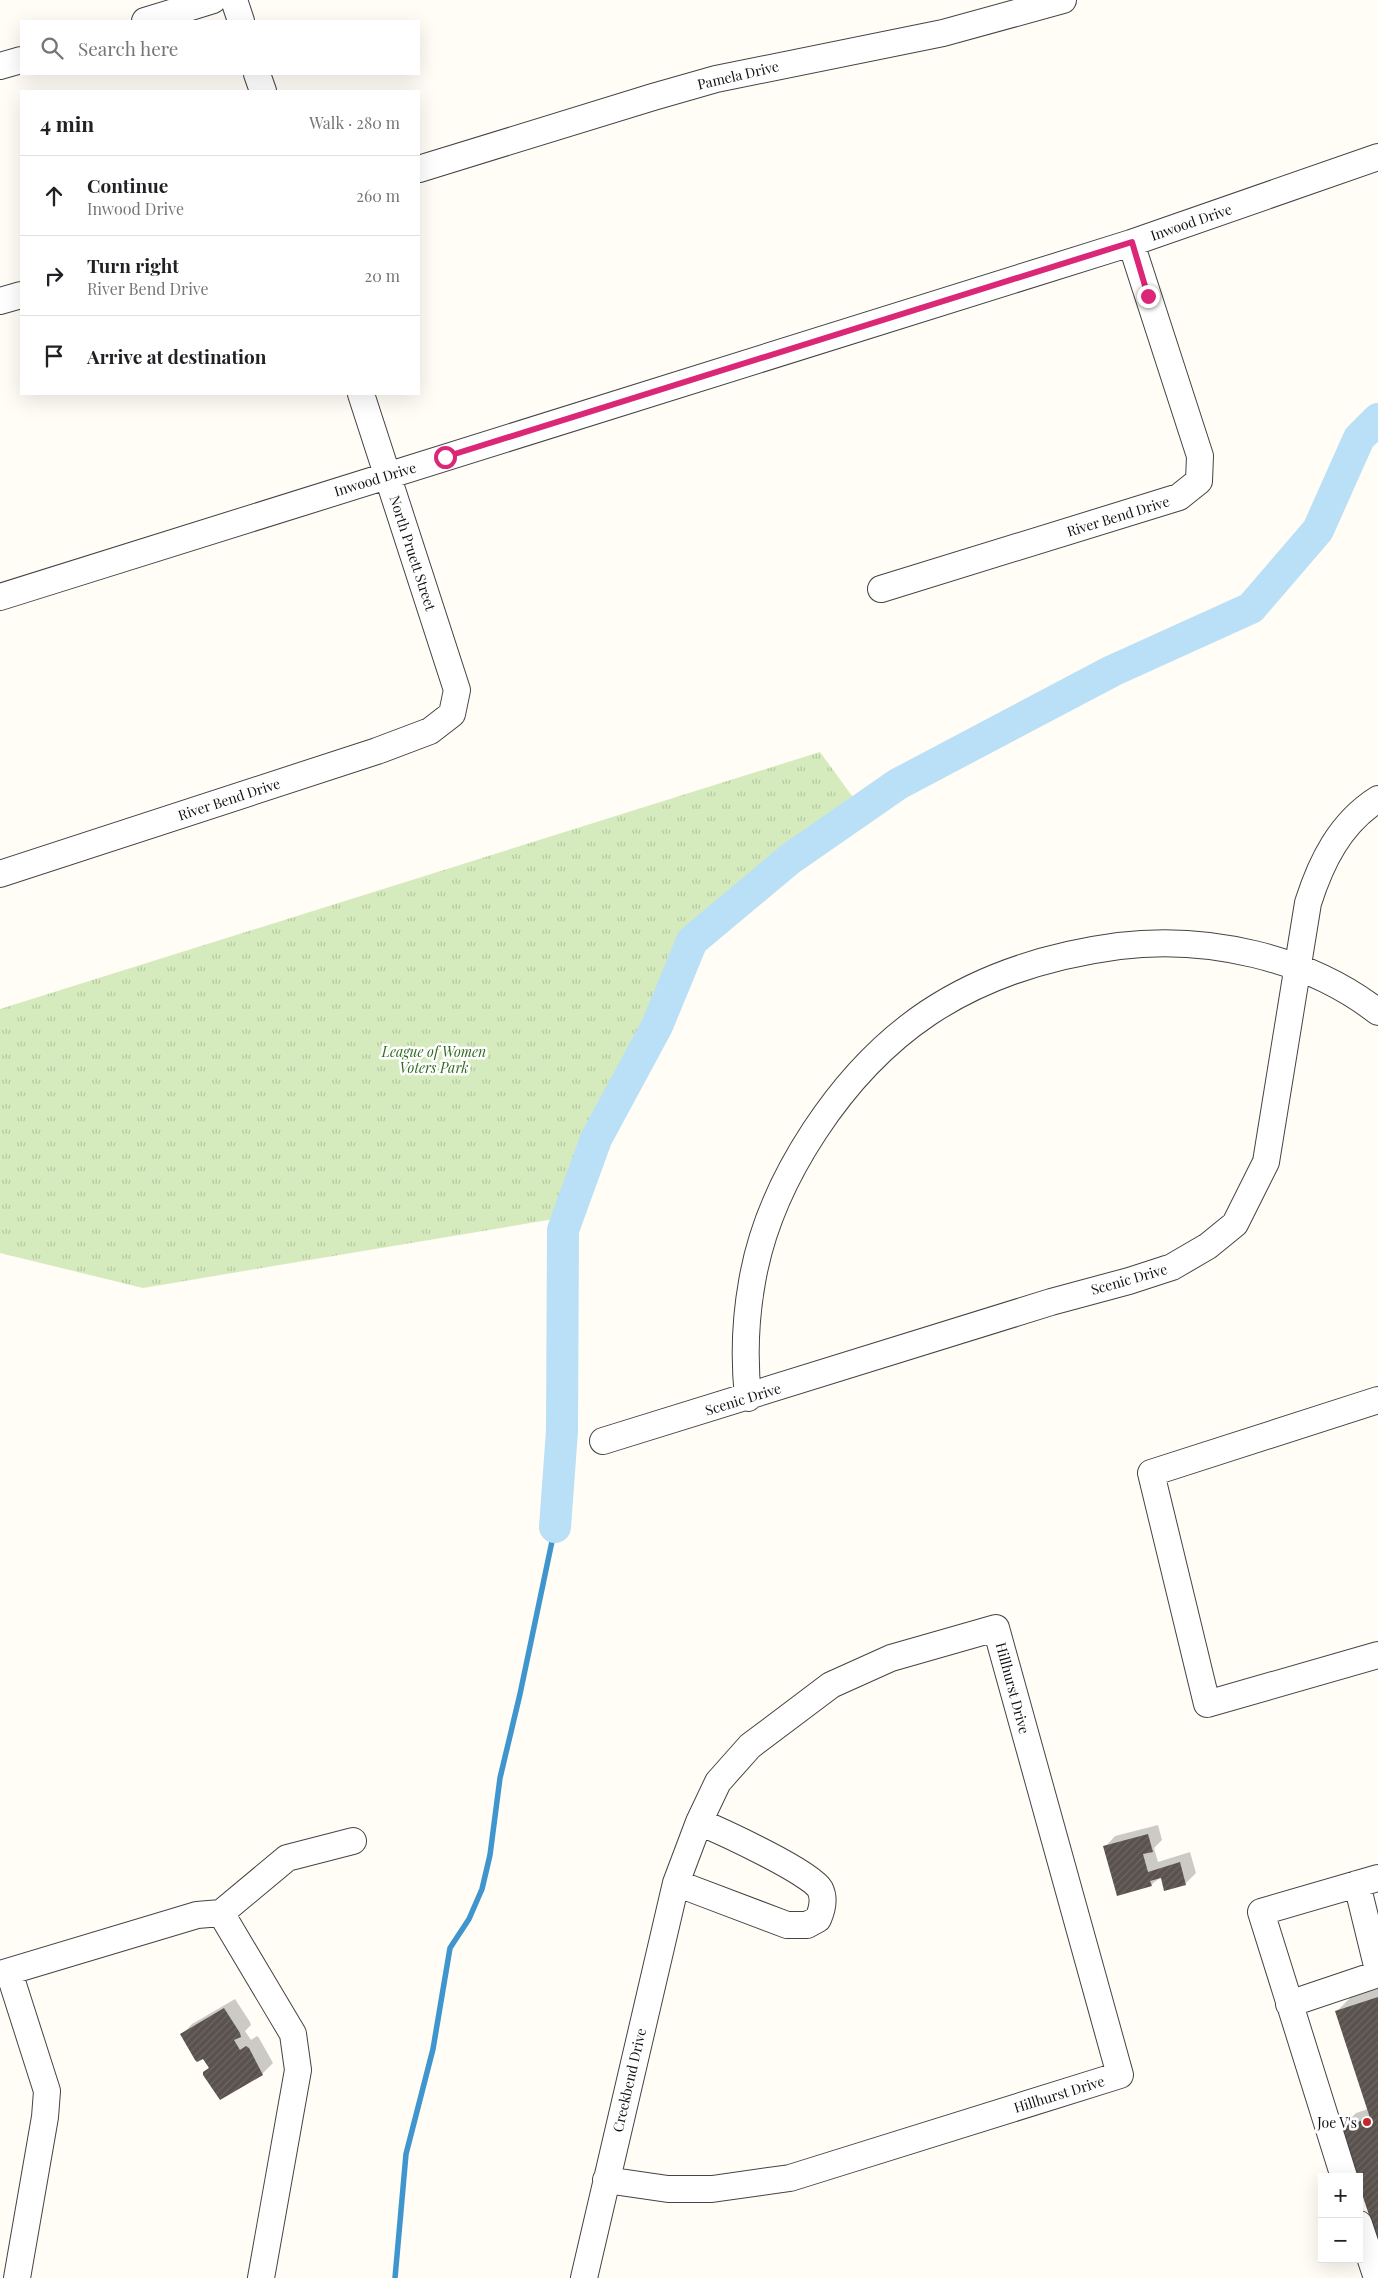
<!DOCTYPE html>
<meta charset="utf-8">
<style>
body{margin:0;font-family:"Playfair Display",serif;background:#f2f2f2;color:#202124}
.controls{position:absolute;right:15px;bottom:15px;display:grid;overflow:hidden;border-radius:0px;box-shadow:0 5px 20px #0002}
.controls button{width:45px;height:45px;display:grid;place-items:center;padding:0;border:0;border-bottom:1px solid #e0e0e0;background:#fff;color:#202124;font:25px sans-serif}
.stop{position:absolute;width:15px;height:15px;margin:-11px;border:4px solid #db2777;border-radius:50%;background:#fff}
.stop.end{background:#db2777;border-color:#fff;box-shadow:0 1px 5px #0008}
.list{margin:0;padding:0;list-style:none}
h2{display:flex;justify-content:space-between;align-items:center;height:65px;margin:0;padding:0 20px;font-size:21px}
h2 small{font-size:16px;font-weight:400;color:#757577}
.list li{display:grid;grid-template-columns:32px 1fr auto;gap:15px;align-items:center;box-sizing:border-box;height:80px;padding:0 20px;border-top:1px solid #e0e0e0}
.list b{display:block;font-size:19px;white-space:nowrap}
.list p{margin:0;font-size:16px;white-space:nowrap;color:#757577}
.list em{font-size:16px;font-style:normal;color:#757577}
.icon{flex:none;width:28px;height:28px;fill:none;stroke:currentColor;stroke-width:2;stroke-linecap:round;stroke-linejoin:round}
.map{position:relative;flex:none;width:1378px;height:2278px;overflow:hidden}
.search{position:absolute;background:#fff;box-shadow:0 5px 20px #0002;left:20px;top:20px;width:400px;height:55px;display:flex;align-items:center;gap:12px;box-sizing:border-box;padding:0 18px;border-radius:0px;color:#757577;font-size:19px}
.panel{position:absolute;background:#fff;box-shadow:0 5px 20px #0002;left:20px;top:90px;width:400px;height:305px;border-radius:0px}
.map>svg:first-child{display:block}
</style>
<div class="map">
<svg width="1378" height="2278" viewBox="0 0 1378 2278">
<defs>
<pattern id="park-tufts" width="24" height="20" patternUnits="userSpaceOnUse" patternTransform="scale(1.25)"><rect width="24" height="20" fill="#d5ebbd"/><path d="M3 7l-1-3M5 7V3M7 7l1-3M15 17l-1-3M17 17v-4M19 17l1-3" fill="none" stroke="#b6c8a1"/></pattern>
<pattern id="building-hatch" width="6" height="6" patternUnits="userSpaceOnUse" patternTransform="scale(1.25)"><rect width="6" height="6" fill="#5a524d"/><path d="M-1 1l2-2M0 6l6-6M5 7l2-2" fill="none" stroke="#6d6662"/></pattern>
</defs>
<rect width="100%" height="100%" fill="#fffdf5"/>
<path fill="url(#park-tufts)" d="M820,752L855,800L696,921L554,1219L143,1288L0,1253V1009Z"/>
<path fill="#0003" d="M1158,1825L1162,1840L1154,1848L1158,1862L1190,1852L1196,1873L1185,1884L1162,1876L1151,1885L1105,1847L1115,1836Z
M1378,1988V2239L1342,2127L1356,2113L1368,2109L1337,2011L1351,1997Z
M235,1999L250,2022L251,2025L245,2031L251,2040L257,2036L259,2038L273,2063L262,2074L204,2072L210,2067L182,2035L192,2024Z"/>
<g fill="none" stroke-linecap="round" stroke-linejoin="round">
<path stroke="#3f96cf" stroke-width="5.5" d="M395,2278L406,2154L433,2049L450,1948L469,1919L482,1889L490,1855L500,1778L520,1694L555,1527"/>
<path stroke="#b9e0f7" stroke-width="32" d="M555,1527L562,1431L563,1230L596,1139L657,1026L692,941L790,859L898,784L1112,671L1251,608L1318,530L1359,438L1378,419"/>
</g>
<path fill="url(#building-hatch)" d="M1148,1834L1153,1852L1143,1854L1148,1872L1180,1862L1186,1885L1164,1891L1161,1878L1150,1881L1152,1886L1117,1896L1103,1846Z
M1378,1997V2242L1359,2185V2177H1357L1341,2127L1370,2118L1335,2011Z
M224,2008L240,2033L241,2037L234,2040L240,2050L246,2046L249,2048L263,2075L220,2100L203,2075V2072L209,2068L203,2059L197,2062L195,2060L180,2034Z"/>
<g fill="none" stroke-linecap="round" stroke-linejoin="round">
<defs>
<path id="minor" d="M234,0L241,21
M145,21L213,0
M0,66L21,60
M257,74L263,91
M419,169L653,97L716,79L943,33L1063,0
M0,301L21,295
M881,589L1179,497L1199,481L1200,456L1131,243
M0,597L1131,243L1378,157
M0,874L377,751L430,731L452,714L457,690L361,394
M748,1398C744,1359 745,1321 752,1282C769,1181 843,1070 928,1013C985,975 1051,955 1119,946C1207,935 1307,957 1378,1012
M1378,1400L1151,1473L1207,1704L1378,1655
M603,1441L1051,1302L1129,1281L1172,1267L1208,1246L1235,1224L1266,1162L1308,903C1321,862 1340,823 1378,799
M676,1883L787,1925H807L818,1919C822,1910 825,1899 820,1889C810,1872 721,1831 699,1822
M1357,1884L1378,1970
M221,1913L287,1858L353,1841
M9,1972L47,2091L45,2117L17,2278
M0,1974L197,1915L221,1913L293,2034L298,2070L261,2278
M1289,2004L1378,1974
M1344,2177L1261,1912L1378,1878
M1359,2224L1377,2278
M584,2278L676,1883L699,1822L718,1782L750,1746L831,1685L891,1658L996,1628L1120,2075L790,2178L712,2189H668L606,2180"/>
</defs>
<use href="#minor" stroke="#444" stroke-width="28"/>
<use href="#minor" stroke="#fff" stroke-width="26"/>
</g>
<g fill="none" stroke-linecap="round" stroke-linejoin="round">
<path stroke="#db2777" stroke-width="6" d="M445,457L1132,242L1148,296"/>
</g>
<circle fill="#c4262e" stroke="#fff" stroke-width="2" cx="1367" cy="2122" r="5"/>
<g text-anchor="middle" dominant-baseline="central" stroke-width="5" stroke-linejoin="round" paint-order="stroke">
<g font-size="14" fill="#111" stroke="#fff">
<text transform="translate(738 75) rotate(-13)">Pamela Drive</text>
<text transform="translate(1191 222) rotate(-19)">Inwood Drive</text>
<text transform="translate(375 479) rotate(-17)">Inwood Drive</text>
<text transform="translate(1118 516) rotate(-17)">River Bend Drive</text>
<text transform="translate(413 553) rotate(72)">North Pruett Street</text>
<text transform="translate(229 799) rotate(-18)">River Bend Drive</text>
<text transform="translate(1129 1279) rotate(-16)">Scenic Drive</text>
<text transform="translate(743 1399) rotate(-17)">Scenic Drive</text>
<text transform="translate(1013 1688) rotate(75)">Hillhurst Drive</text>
<text transform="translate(629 2080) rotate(-77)">Creekbend Drive</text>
<text transform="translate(1059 2094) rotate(-17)">Hillhurst Drive</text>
</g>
<g font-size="14" font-style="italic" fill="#2f6b1f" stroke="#fff">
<text x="434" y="1051">League of Women<tspan x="434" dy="16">Voters Park</tspan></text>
</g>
<g font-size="14" fill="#111" stroke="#fff" text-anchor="end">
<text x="1357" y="2122">Joe V's</text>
</g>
</g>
</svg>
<div class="controls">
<button>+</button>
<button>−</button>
</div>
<div class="stop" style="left:445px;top:457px"></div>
<div class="stop end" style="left:1148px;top:296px"></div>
<div class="search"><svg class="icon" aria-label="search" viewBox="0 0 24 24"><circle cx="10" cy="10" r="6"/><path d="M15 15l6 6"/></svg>Search here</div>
<section class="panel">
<h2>4 min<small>Walk · 280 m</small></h2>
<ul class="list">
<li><svg class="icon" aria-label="ahead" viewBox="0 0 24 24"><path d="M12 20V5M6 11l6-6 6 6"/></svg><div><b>Continue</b><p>Inwood Drive</p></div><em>260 m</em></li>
<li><svg class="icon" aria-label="right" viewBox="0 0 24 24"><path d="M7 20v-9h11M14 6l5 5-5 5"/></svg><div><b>Turn right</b><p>River Bend Drive</p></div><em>20 m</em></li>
<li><svg class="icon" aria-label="arrive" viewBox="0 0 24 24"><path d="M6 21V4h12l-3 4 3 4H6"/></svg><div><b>Arrive at destination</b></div></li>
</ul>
</section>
</div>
